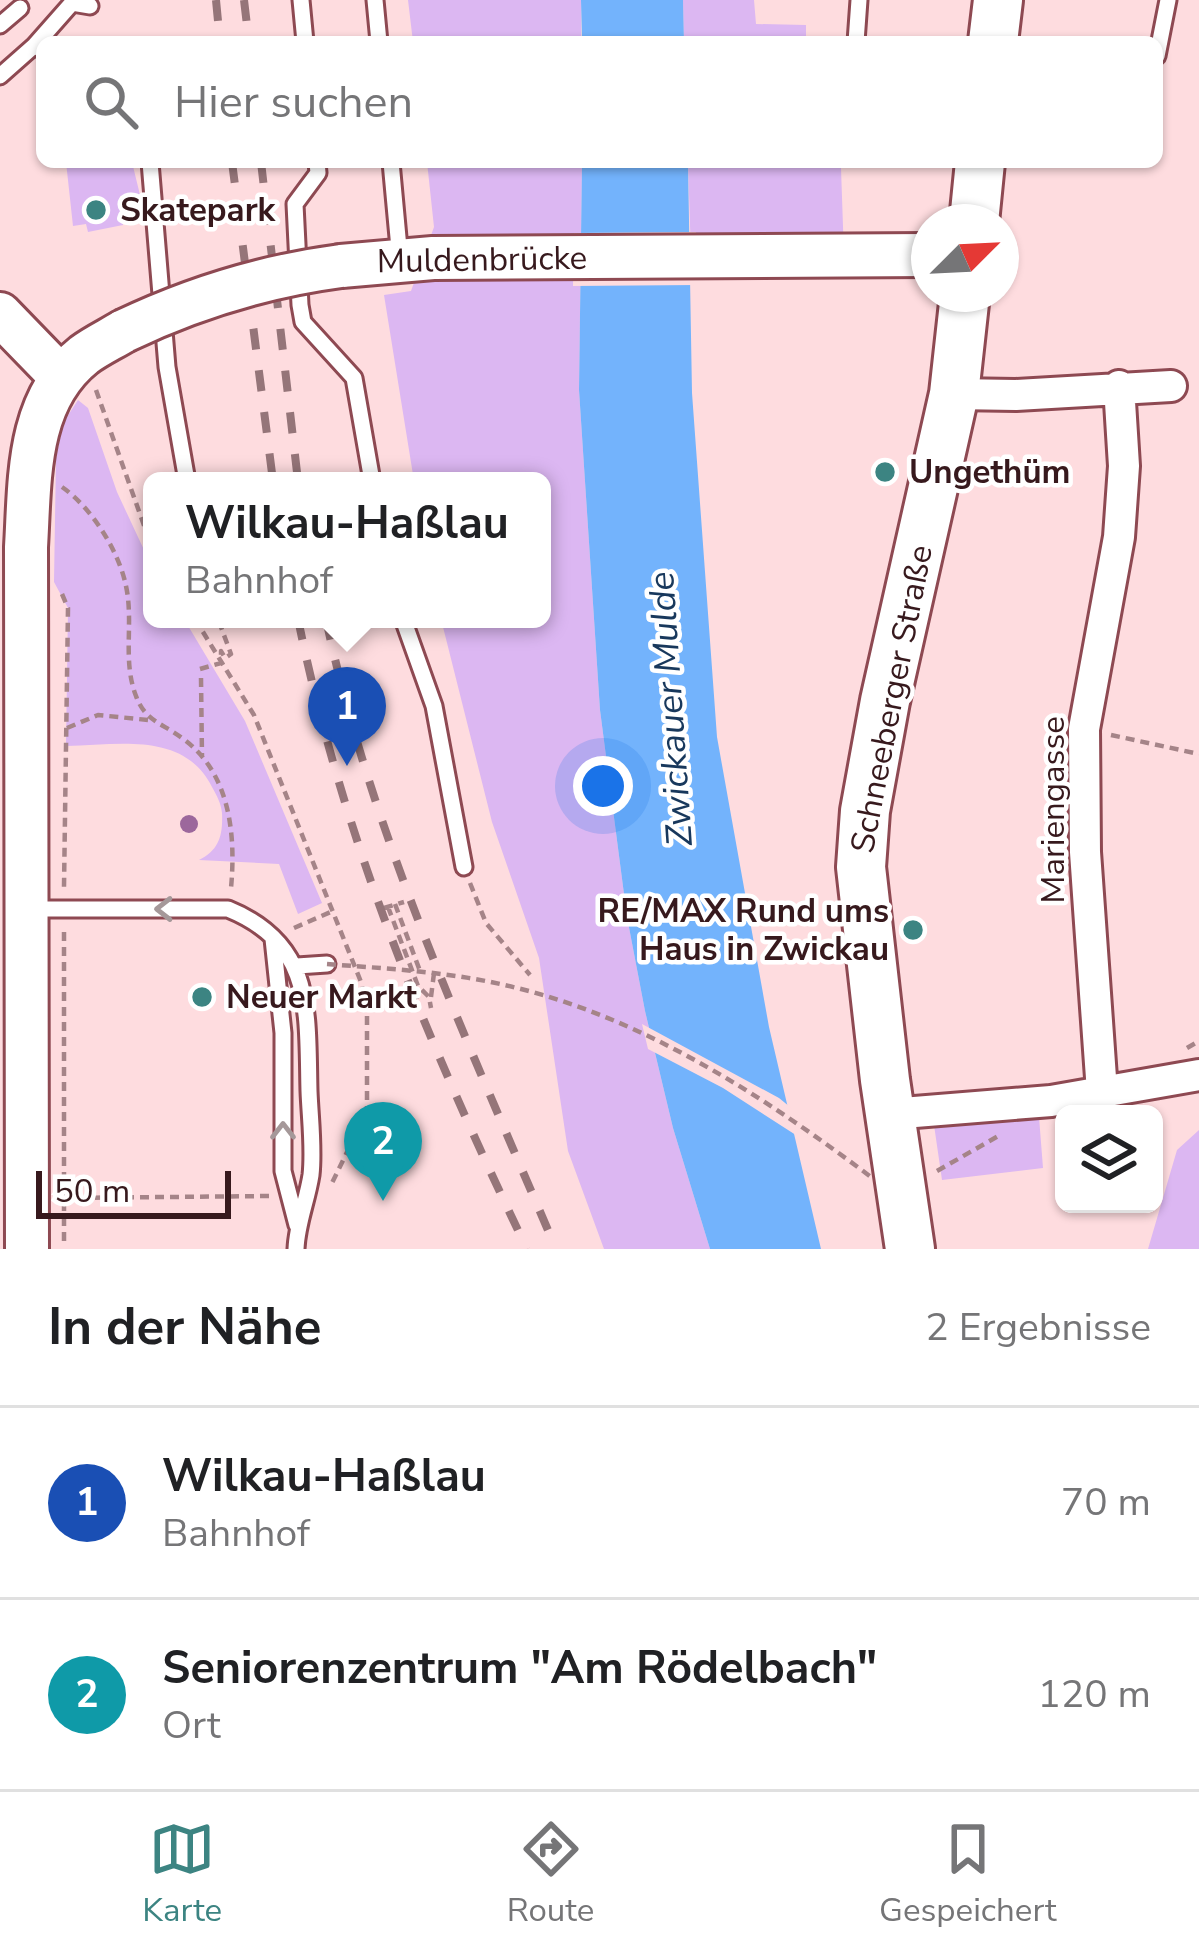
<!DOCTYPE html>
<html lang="de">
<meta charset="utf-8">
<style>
body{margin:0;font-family:"Nunito Sans",sans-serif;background:#f6f6f6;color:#202124}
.controls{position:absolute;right:36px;bottom:36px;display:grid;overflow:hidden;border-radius:18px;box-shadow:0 3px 9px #0004}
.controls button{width:108px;height:108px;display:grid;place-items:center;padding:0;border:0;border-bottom:3px solid #e0e0e0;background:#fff;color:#202124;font:60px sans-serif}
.compass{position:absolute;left:911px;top:204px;width:108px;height:108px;border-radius:50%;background:#fff;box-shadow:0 3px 9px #0004;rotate:66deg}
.scale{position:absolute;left:36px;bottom:30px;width:195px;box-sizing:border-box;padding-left:12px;border:6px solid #37191d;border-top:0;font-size:33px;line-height:42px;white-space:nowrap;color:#37191d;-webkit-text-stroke:9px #fff;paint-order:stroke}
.you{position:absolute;left:603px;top:786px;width:42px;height:42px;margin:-30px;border:9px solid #fff;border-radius:50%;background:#1a73e8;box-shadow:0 0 0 18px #1a73e833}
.badge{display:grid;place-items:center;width:78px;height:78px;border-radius:50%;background:#3c8482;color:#fff;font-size:39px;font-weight:700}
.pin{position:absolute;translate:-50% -99px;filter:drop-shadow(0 3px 6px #0008)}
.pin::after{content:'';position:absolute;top:63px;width:42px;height:36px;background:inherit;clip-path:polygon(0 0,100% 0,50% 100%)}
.popup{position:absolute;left:143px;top:472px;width:408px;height:156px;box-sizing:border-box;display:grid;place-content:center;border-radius:18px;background:#fff;filter:drop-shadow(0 3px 9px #0005);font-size:39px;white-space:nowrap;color:#757577}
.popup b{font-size:45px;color:#202124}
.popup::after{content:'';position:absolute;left:50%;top:100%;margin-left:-24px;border:24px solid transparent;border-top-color:#fff}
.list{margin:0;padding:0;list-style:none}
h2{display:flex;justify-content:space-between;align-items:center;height:156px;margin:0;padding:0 48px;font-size:51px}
h2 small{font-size:39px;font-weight:400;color:#757577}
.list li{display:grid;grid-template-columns:78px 1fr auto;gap:36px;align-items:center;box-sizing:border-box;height:192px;padding:0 48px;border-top:3px solid #e0e0e0}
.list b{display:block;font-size:45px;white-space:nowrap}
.list p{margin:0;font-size:39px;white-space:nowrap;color:#757577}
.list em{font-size:39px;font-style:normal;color:#757577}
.icon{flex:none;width:66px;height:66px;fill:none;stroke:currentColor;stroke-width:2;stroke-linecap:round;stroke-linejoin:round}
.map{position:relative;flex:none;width:1199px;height:1249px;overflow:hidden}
.search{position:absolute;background:#fff;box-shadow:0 3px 9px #0004;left:36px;right:36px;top:36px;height:132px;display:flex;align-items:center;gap:30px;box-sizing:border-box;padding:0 42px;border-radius:18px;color:#757577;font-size:45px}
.sheet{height:540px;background:#fff}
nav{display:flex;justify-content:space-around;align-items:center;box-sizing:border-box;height:168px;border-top:3px solid #e0e0e0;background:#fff;font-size:33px;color:#757577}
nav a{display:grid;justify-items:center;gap:6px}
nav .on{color:#3c8482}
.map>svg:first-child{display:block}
</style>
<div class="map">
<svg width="1199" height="1249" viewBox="0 0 1199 1249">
<rect width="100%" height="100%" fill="#fedcdf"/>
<path fill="#dcb7f2" d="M408,0H581V42H413Z
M683,0H754L756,24L806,25V42H684Z
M66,162H132L140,195L120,196L123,225L88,232L86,224L73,226Z
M427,162H582L579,390L600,710L627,917L645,1011L673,1128L710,1249H604L568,1151L539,958L492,822L441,619H542V481H414L384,295L411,291L434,227Z
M688,162H828V168H841L844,256H691Z
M78,400L88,408L117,492L152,567V619H184L245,721L322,903L298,914L279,864L199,860C219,850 223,836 222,813C221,803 217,796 212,787C184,731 119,745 66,746L68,608L54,582L56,458L63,423Z
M1039,1117L1043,1168L942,1180L934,1125Z
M1199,1130V1249H1148L1177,1150Z"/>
<path fill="#73b3fc" d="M581,0H683L684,42H582Z
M582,162H688L692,393L717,737L769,1027L821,1249H710L673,1128L645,1011L627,917L600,710L579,390Z"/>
<path fill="#fedcdf" d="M696,232L697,285L573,286L574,233Z
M642,1024L779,1098L795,1111L802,1139L723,1088L648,1049Z"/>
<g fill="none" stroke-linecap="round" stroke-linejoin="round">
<defs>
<path id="lane" d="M301,0L305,42
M375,0L379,42
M0,25L20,8
M856,42L859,0
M35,45L72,3L90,6
M1157,56L1168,0
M0,76L35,45L40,49
M150,162L167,367L187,481
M317,162L318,173L295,204L300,305L303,322L354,378L372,481
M391,162L400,259
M403,619L434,706L464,867
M31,909H228C314,944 307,1011 309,1091C310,1118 314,1148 311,1175C307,1201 297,1223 296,1249
M273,939L283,1033V1171L297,1225
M297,966L327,964"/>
<path id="street" d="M954,394L1016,395L1171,386
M1102,1092L1085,852L1084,729L1119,537L1124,466L1119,386
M890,1114L1051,1101L1199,1075"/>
<path id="secondary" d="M341,266L433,258L929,255
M0,314L61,377
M27,1249L26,547C30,480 26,401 84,355C96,346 111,339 124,331"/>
<path id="primary" d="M993,42L998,0
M974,222L980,162
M910,1249L885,1080L861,867L865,811L885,701L954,394L965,294"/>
</defs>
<use href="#lane" stroke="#8e4952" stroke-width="21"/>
<use href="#street" stroke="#8e4952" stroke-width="36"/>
<use href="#secondary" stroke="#8e4952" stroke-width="48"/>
<use href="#primary" stroke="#8e4952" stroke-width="54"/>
<path stroke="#a58488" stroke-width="4.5" stroke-dasharray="9 6" stroke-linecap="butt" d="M96,390L152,548
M62,487C91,507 119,551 126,586C134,623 122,660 136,696C145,721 162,723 182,738C230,772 236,834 231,888
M62,594L68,608L64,887
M195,619L254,715L361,982L367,1006V1111L331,1185
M200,669L221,663V651L225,658L231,654L218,619
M201,678L202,757
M67,728L98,715L148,720
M1111,735L1199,754
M470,883L486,923L530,975
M395,904L420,971
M388,907L418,986L429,997L431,1008
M384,908L404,902
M294,928L333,911
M431,997L434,973
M1187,1048L1199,1041
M937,1171L1000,1135
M65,1198L269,1196
M64,1241V929"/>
<use href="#lane" stroke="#fff" stroke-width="15"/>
<use href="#street" stroke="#fff" stroke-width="30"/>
<use href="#secondary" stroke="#fff" stroke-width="42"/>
<use href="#primary" stroke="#fff" stroke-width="48"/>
<path stroke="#957579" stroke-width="8" stroke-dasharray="21 21" stroke-linecap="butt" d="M216,0L220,42
M244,0L249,42
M232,162L273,481
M261,162L298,481
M298,619C344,844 428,1043 527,1249
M326,619C372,838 469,1044 556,1249"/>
<defs>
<path id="secondary-bridge" d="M124,331C193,298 265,276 341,266"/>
</defs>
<use href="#secondary-bridge" stroke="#8e4952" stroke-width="48" stroke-linecap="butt"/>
<path stroke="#a58488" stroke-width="4.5" stroke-dasharray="9 6" stroke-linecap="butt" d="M327,964C391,969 455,972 517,988C647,1020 766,1098 871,1177"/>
<use href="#secondary-bridge" stroke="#fff" stroke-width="42"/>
</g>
<circle fill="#9c679c" cx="189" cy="824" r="9"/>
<defs><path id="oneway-chevron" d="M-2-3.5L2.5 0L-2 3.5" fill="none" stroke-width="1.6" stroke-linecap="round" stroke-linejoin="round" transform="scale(3)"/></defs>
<g stroke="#a59899">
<use href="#oneway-chevron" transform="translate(164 909) rotate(-180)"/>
<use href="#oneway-chevron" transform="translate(283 1131) rotate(-90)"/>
</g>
<g fill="#3c8482" stroke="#fff" stroke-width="4.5">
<circle cx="96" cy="210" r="12"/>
<circle cx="885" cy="472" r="12"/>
<circle cx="913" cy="930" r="12"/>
<circle cx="202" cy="997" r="12"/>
</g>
<g text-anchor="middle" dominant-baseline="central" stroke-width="9" stroke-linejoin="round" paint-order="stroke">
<g font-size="33" font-weight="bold" fill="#37191d" stroke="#fff" text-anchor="start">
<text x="120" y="210">Skatepark</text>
<text x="909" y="472">Ungethüm</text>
<text x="889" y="911" text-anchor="end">RE/MAX Rund ums<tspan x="889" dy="38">Haus in Zwickau</tspan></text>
<text x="226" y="997">Neuer Markt</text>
</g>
<g font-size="33" fill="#37191d" stroke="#fff">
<text transform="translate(482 260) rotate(-1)">Muldenbrücke</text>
<text transform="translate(892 699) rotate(-79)">Schneeberger Straße</text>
<text transform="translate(1053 810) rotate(-90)">Mariengasse</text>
</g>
<g font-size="36" font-style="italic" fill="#18385c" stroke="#fff">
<text transform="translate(671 709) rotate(-94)">Zwickauer Mulde</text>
</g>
</g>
</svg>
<div class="controls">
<button><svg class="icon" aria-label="layers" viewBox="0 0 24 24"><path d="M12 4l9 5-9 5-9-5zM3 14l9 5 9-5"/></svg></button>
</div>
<svg class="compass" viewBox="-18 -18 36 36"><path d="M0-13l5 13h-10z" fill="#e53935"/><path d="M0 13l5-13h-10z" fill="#757577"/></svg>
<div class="scale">50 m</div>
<div class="you"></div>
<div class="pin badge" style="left:347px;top:766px;background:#1a4fb4">1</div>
<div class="popup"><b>Wilkau-Haßlau</b>Bahnhof</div>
<div class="pin badge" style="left:383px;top:1201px;background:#0f9aa8">2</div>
<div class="search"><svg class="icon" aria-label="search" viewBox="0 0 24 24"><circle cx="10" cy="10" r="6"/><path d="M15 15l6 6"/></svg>Hier suchen</div>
</div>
<section class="sheet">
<h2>In der Nähe<small>2 Ergebnisse</small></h2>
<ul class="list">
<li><span class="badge" style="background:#1a4fb4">1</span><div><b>Wilkau-Haßlau</b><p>Bahnhof</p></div><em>70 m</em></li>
<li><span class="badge" style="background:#0f9aa8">2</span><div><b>Seniorenzentrum &quot;Am Rödelbach&quot;</b><p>Ort</p></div><em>120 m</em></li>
</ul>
</section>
<nav>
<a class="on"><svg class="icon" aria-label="map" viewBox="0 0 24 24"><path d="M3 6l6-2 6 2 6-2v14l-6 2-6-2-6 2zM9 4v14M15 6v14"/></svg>Karte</a>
<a><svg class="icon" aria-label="directions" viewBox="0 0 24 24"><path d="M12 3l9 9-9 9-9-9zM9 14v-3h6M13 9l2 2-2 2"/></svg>Route</a>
<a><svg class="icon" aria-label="saved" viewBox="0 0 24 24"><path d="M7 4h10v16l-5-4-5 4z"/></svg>Gespeichert</a>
</nav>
